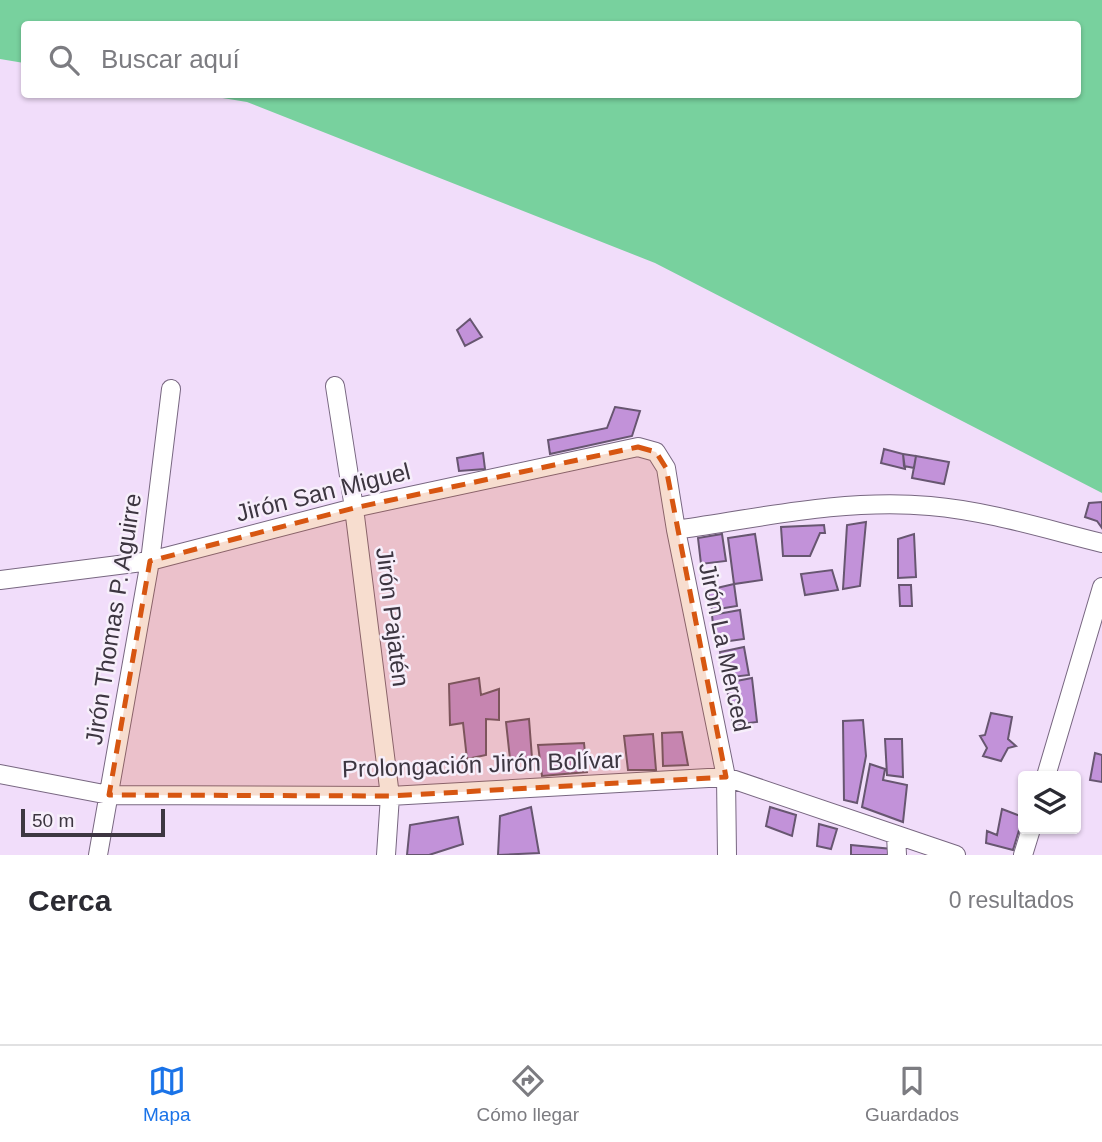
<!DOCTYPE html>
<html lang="es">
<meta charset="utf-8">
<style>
body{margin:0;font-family:Arial,sans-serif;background:#f2f2f3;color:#2b2b33}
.controls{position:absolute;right:21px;bottom:21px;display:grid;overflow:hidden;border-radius:7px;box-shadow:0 2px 5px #0004}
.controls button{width:63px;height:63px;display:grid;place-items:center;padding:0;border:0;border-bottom:2px solid #e1e1e2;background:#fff;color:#2b2b33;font:35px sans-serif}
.scale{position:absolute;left:21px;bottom:18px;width:144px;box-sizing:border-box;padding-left:7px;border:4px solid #3d3641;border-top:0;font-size:19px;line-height:24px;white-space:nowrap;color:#3d3641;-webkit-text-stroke:5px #f7effb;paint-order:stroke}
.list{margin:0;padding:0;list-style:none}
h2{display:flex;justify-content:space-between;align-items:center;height:91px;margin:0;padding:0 28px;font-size:30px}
h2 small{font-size:23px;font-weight:400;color:#7c7c81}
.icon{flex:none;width:38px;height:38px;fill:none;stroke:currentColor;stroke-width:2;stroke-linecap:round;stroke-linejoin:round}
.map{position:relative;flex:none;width:1102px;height:855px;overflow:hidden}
.search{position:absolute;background:#fff;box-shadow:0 2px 5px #0004;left:21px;right:21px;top:21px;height:77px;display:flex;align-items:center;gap:18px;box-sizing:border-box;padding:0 24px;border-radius:7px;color:#7c7c81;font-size:26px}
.sheet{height:189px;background:#fff}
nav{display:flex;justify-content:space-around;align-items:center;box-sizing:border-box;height:98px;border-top:2px solid #e1e1e2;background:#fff;font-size:19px;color:#7c7c81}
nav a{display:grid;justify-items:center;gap:4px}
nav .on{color:#1a73e8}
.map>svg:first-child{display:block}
</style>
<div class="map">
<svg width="1102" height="855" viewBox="0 0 1102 855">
<rect width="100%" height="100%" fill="#f1ddfa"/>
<path fill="#78d19e" d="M0,0H1102V493L655,263L247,102L204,95L1078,94V24H24V63L0,59Z"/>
<path fill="#c292d9" stroke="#675670" stroke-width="2" d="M470,319L482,337L465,346L457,330Z
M615,407L640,411L632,436L550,454L548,440L607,428Z
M884,449L903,454L905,469L881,463Z
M483,453L485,469L459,471L457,458Z
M903,454L916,456L914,468L904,466Z
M916,456L949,462L944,484L912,478Z
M1102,502V528L1097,521L1085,517L1089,503Z
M866,522L860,586L843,589L847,525Z
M824,525L825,533H820L810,556H783L781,527Z
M722,534L726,561L701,564L698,538Z
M755,534L762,580L734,584L728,538Z
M914,534L916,577L898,578V539Z
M832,570L838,590L805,595L801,574Z
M734,584L737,606L712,610L708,590Z
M899,585H911L912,606H900Z
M740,610L744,639L715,643L712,615Z
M744,647L749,675L724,678L720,652Z
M479,678L481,695L499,689V720L486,719V755L467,759L463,723L450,725L449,684Z
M752,678L757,722L733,725L726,683Z
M991,713L1012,717L1008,739L1016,746L1008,748L1001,761L983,756L987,748L980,736L985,735Z
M529,719L532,758L510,759L506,722Z
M863,720L866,756L857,803L844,800L843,721Z
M682,732L688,765L663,766L662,733Z
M653,734L656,770H628L624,736Z
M885,739H902L903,777L887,775Z
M584,743L587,772L542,776L538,745Z
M1095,753L1102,755V782L1090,780Z
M870,764L885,769L883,780L907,785L903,822L862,807Z
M531,807L539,853L498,855L500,816Z
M770,807L796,815L792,836L766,826Z
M1002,809L1023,817L1013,850L986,843L987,831L997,835Z
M458,817L463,844L429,855H407L410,825Z
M819,824L837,829L831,849L817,846Z
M851,845L892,849V855H851Z"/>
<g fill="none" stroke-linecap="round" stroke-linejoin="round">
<defs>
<path id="minor" d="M335,386L354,508L390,796L386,855
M676,530C759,518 846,498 930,506C988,511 1045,529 1102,543
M0,580L150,561L354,508L638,447L656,452L666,468L676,530L726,777L727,855
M0,774L109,795L390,796L726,777L956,855
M1046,776L1102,587
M896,835L897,855
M98,855L150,561L171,389
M1023,855L1031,829"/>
</defs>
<use href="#minor" stroke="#786781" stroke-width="20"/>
<use href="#minor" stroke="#fff" stroke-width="18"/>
</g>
<path fill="#d75611" fill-opacity="0.2" stroke="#d75611" stroke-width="5" stroke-dasharray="14 9" stroke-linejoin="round" d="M638,447L656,452L666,468L726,777L390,796L109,795L150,561L354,508Z"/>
<g text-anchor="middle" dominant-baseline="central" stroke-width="5" stroke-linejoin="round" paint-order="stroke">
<g font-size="24" fill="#3d3641" stroke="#f7effb">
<text transform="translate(323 492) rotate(-14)">Jirón San Miguel</text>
<text transform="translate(393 617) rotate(83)">Jirón Pajatén</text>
<text transform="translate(113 619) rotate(-81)">Jirón Thomas P. Aguirre</text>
<text transform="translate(725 647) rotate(78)">Jirón La Merced</text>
<text transform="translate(482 764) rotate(-2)">Prolongación Jirón Bolívar</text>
</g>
</g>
</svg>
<div class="controls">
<button><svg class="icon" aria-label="layers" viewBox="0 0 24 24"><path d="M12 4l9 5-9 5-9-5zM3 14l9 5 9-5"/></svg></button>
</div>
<div class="scale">50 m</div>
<div class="search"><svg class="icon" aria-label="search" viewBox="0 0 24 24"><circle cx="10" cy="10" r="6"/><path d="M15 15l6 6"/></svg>Buscar aquí</div>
</div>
<section class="sheet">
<h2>Cerca<small>0 resultados</small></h2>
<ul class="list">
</ul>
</section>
<nav>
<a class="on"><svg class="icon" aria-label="map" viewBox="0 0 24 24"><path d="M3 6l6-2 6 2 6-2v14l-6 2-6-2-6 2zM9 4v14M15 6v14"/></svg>Mapa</a>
<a><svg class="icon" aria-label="directions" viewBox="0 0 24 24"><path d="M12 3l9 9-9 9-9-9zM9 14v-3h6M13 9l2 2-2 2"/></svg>Cómo llegar</a>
<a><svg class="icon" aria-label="saved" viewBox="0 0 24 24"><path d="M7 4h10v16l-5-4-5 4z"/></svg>Guardados</a>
</nav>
